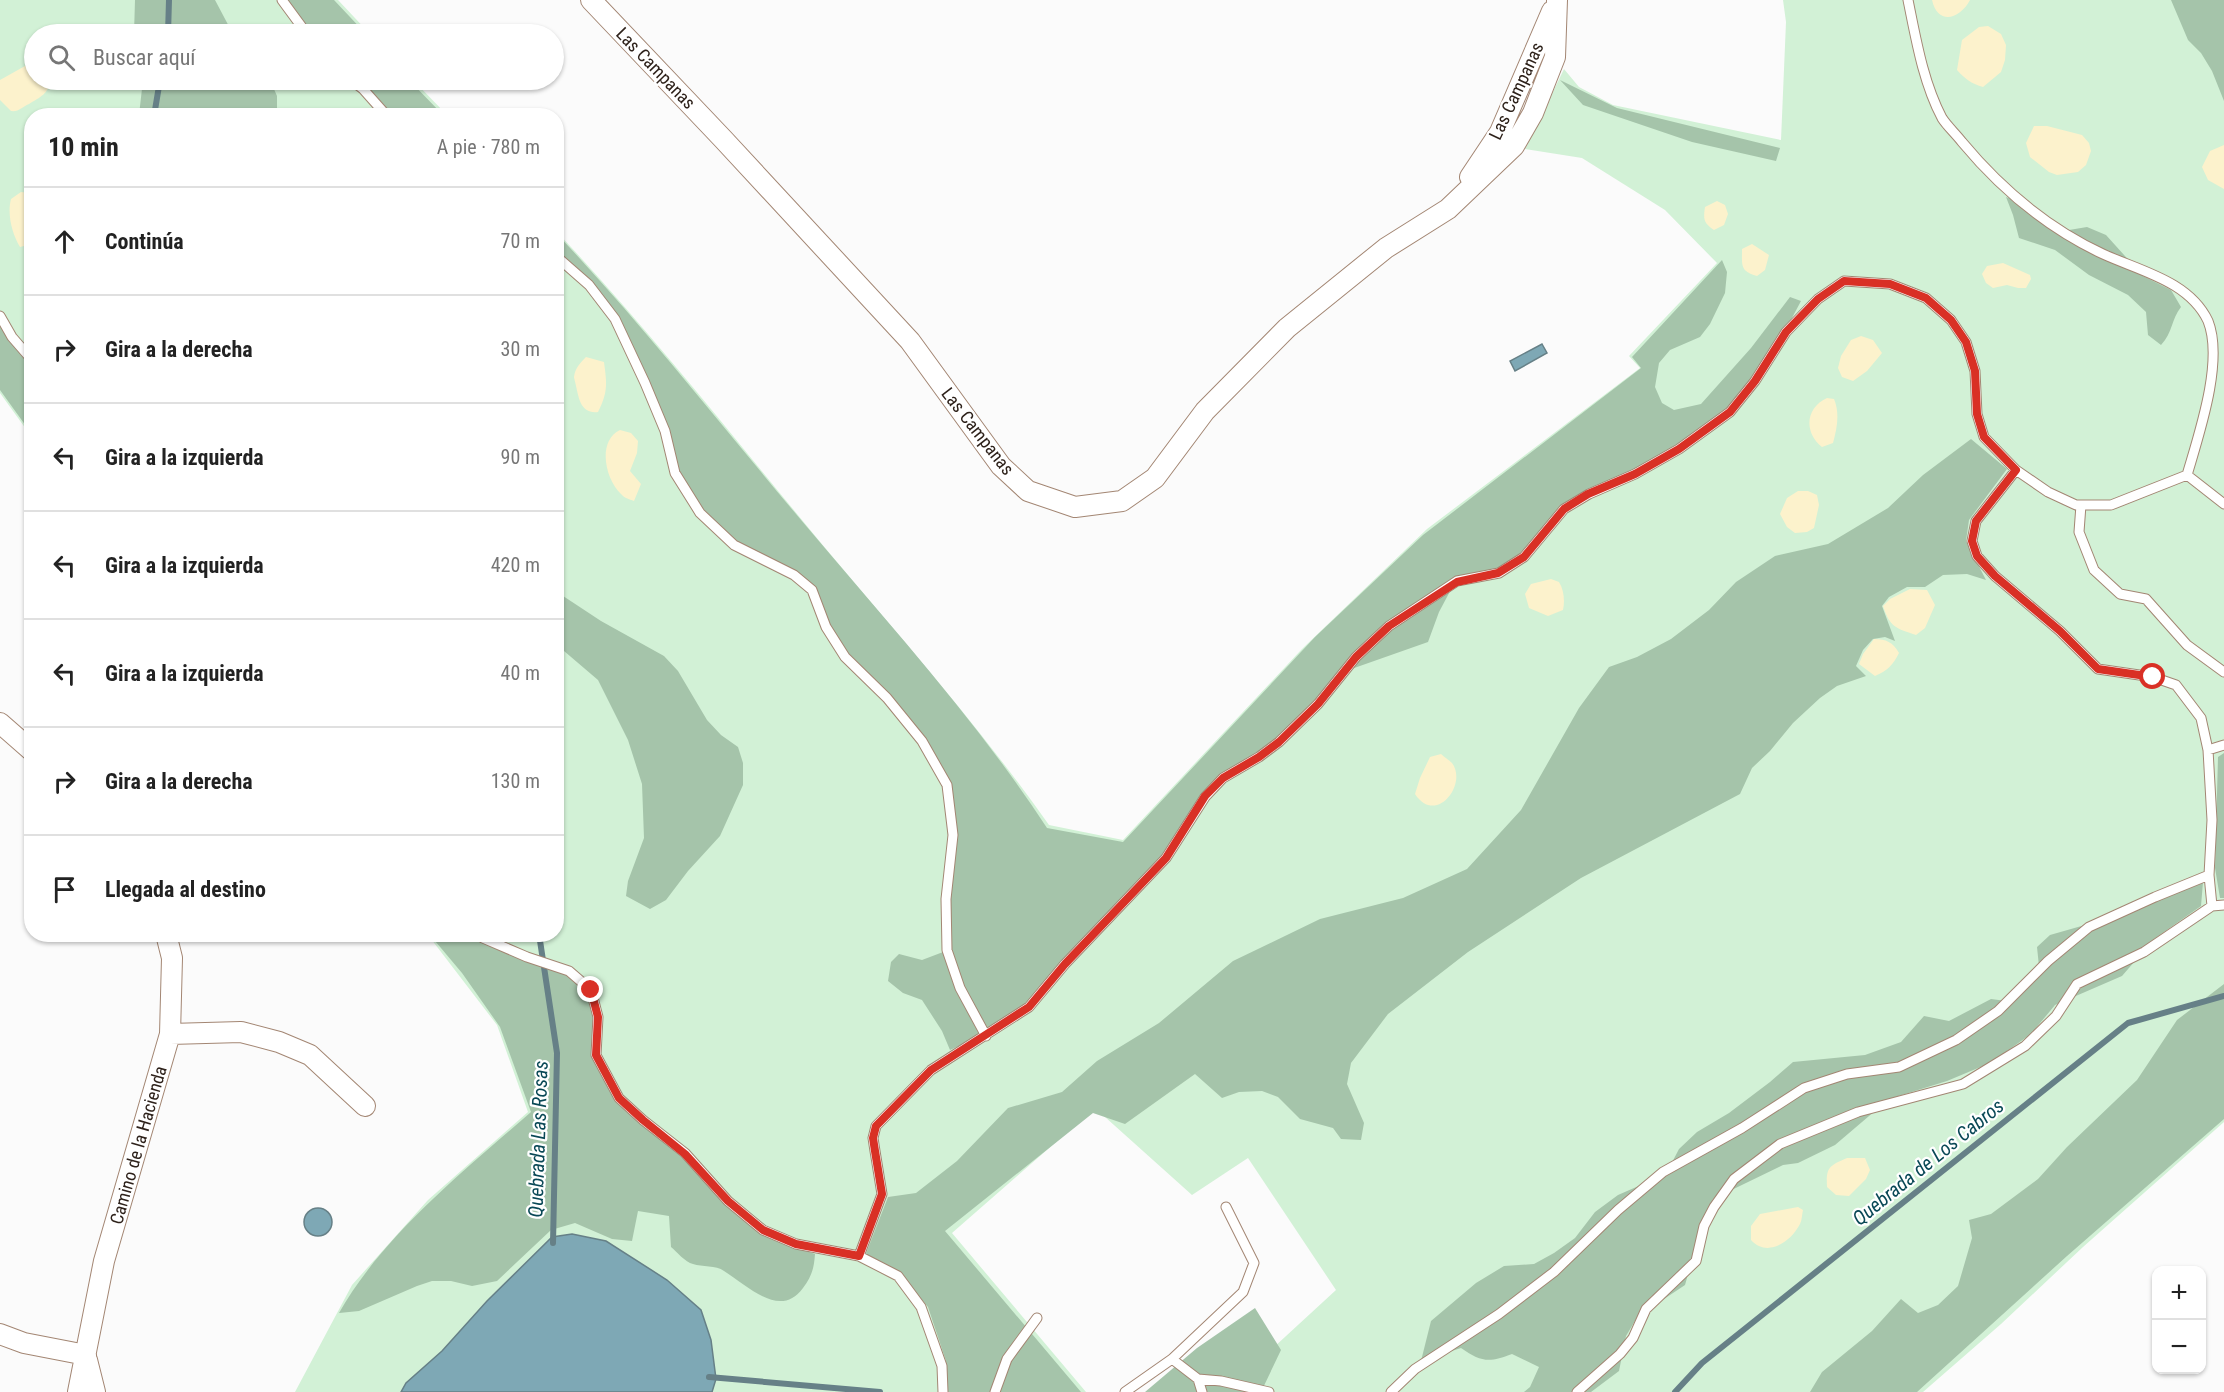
<!DOCTYPE html>
<html lang="es">
<meta charset="utf-8">
<style>
body{margin:0;font-family:"Roboto Condensed",sans-serif;background:#f2f2f2;color:#222}
.controls{position:absolute;right:18px;bottom:18px;display:grid;overflow:hidden;border-radius:12px;box-shadow:0 2px 4px #0004}
.controls button{width:54px;height:54px;display:grid;place-items:center;padding:0;border:0;border-bottom:2px solid #e0e0e0;background:#fff;color:#222;font:30px sans-serif}
.stop{position:absolute;width:18px;height:18px;margin:-14px;border:4px solid #d93025;border-radius:50%;background:#fff}
.stop.end{background:#d93025;border-color:#fff;box-shadow:0 2px 6px #0008}
.list{margin:0;padding:0;list-style:none}
h2{display:flex;justify-content:space-between;align-items:center;height:78px;margin:0;padding:0 24px;font-size:26px}
h2 small{font-size:20px;font-weight:400;color:#767676}
.list li{display:grid;grid-template-columns:39px 1fr auto;gap:18px;align-items:center;box-sizing:border-box;height:108px;padding:0 24px;border-top:2px solid #e0e0e0}
.list b{display:block;font-size:22px;white-space:nowrap}
.list em{font-size:20px;font-style:normal;color:#767676}
.icon{flex:none;width:33px;height:33px;fill:none;stroke:currentColor;stroke-width:2;stroke-linecap:round;stroke-linejoin:round}
.map{position:relative;flex:none;width:2224px;height:1392px;overflow:hidden}
.search{position:absolute;background:#fff;box-shadow:0 2px 4px #0004;left:24px;top:24px;width:540px;height:66px;display:flex;align-items:center;gap:15px;box-sizing:border-box;padding:0 21px;border-radius:33px;color:#767676;font-size:22px}
.panel{position:absolute;background:#fff;box-shadow:0 2px 4px #0004;left:24px;top:108px;width:540px;height:834px;border-radius:24px}
.map>svg:first-child{display:block}
</style>
<div class="map">
<svg width="2224" height="1392" viewBox="0 0 2224 1392">
<rect width="100%" height="100%" fill="#fbfbfb"/>
<path fill="#d2f1d6" d="M0,0H338L370,34H34V80H413L447,115L32,116L31,436L0,393Z
M1783,0H2224V1122L2083,1247L2001,1324L1923,1392H1225L1336,1290L1248,1158L1192,1195L1095,1108L952,1233L1086,1392H295L352,1285L428,1200L528,1112L497,1025L428,935L556,934L557,232C650,331 734,438 821,543C899,636 979,726 1049,825L1123,840L1302,649L1427,529L1640,368L1629,356L1717,263L1665,210L1582,158L1525,149L1564,69L1579,87L1613,105L1781,140L1786,22Z"/>
<path fill="#a5c4aa" d="M135,0H215L233,34H134Z
M287,0H334L366,34H312Z
M2171,0H2224V101L2212,71L2201,53L2188,40Z
M143,80H270L277,96V115H139Z
M357,80H409L443,115H392Z
M1560,80L1617,108L1780,148L1776,161L1692,142L1583,105Z
M2006,197L2030,206L2069,230L2087,227L2106,235L2143,276L2171,290L2181,307C2171,320 2173,332 2161,345L2148,335L2146,312L2128,295L2089,275L2055,250L2019,238L2013,215Z
M557,234C645,327 724,429 807,527C888,623 978,722 1047,828L1123,842L1315,637L1423,535L1641,368L1632,357L1722,260L1727,272L1725,293L1710,324L1700,337L1670,350L1659,363L1655,387L1662,403L1674,410L1701,404L1751,348L1790,297L1801,301L1785,331L1729,411L1679,447L1563,508L1523,556L1498,571L1456,580L1439,612L1428,642L1340,673L1317,703L1278,741L1222,777L1164,857L1028,1006L985,1034L950,1050L942,1031L922,1000L903,993L888,981L891,962L899,954L922,960L951,949L950,784L890,696L848,654L829,625L815,588L736,542L703,510L679,471L669,429L649,381L618,317L592,282L557,251Z
M0,323L9,339L31,365V433L0,390Z
M1971,439L2007,469L1969,520L1966,541L1986,580L1967,574L1943,575L1925,587H1907L1889,597L1882,606L1895,641L1885,637L1873,639L1863,650L1856,666L1866,676L1837,686L1820,698L1793,723L1770,751L1752,768L1740,794L1581,878L1468,952L1388,1014L1351,1063L1347,1084L1364,1123L1361,1140L1341,1139L1333,1128L1300,1119L1278,1097L1262,1091L1239,1092L1222,1098L1195,1074L1125,1124L1093,1113L945,1231L1081,1392H947L946,1361L928,1307L899,1273L865,1256L888,1197L916,1193L957,1161L1008,1108L1062,1092L1097,1061L1159,1023L1233,961L1320,919L1403,898L1467,869L1521,810L1579,708L1609,667L1637,657L1671,639L1709,610L1736,582L1775,556L1828,544L1888,508L1923,475Z
M557,592L601,621L664,656L678,671L707,720L721,735L738,747L743,763V785L720,836L688,871L666,900L650,909L626,896L628,881L644,838L642,784L628,740L598,680L557,645Z
M2224,753V898H2220L2215,868L2218,757Z
M2203,882L2201,906L2154,939L2122,976L2055,1005L2031,1034L1990,1063L1947,1081L1889,1099L1835,1145L1798,1163L1783,1165L1713,1199L1704,1218L1685,1285L1664,1299L1642,1309L1626,1336L1619,1371L1591,1392H1524L1530,1387L1539,1367L1512,1354C1489,1363 1481,1362 1461,1348L1421,1361L1431,1321L1476,1283L1504,1266L1534,1264L1554,1253L1575,1238L1595,1212L1618,1195L1666,1174L1679,1149L1697,1132L1729,1113L1770,1082L1793,1062L1865,1055L1901,1042L1924,1016L1949,1021L1991,999L2014,1002L2040,976L2037,947L2050,935L2127,913Z
M430,935H473L481,941L567,974L588,992L594,1018L593,1056L616,1100L683,1156L725,1204L795,1247L815,1254C814,1268 812,1276 803,1288C780,1320 747,1285 724,1271C716,1265 702,1267 693,1264C685,1262 677,1252 671,1247L669,1216L638,1211L632,1241L612,1239L575,1223L551,1230L497,1281L472,1286L451,1281H432L417,1286L359,1311L339,1313C384,1234 464,1171 531,1112L500,1027L462,973Z
M2224,984V1119L2067,1256L1917,1392H1810L1822,1372L1872,1331L1901,1299L1918,1313L1938,1305L1958,1286L1972,1238L1969,1220L1991,1214L2038,1179L2067,1147L2137,1080L2177,1020Z
M1255,1308L1281,1350L1261,1392H1145L1197,1348Z"/>
<path fill="#fcf2cc" d="M1932,0H1970C1960,19 1938,26 1932,0Z
M1988,26L2001,34L2006,45L2005,60L2001,72L1983,87C1972,84 1965,79 1957,70L1962,40L1979,27Z
M34,65V80H50C49,94 40,97 29,104C22,107 19,112 11,111L0,100V80L25,66Z
M2034,126H2047L2082,135L2089,143L2091,151L2086,165L2078,172L2057,175L2049,172L2030,157L2026,143Z
M2224,145V189L2208,180L2202,167L2210,151Z
M21,192L31,193L32,244L20,247C12,234 7,214 11,199Z
M1717,201L1725,205L1728,214L1724,225L1714,230C1704,223 1703,220 1705,207Z
M1752,244L1769,255L1765,270L1757,276C1740,271 1742,266 1742,249Z
M2003,263L2030,275L2031,279L2026,288H2018L2007,285L1993,288L1986,283L1982,274L1987,266Z
M1861,336L1873,340L1882,353L1867,371L1853,381L1842,377L1838,368L1841,356L1851,340Z
M586,357L604,362C607,384 608,392 598,412C581,414 579,399 576,386C576,385 574,378 574,377C575,368 581,362 586,357Z
M1827,398L1834,399C1840,413 1837,429 1833,443L1822,447C1804,433 1805,408 1827,398Z
M620,430L631,433L638,441L637,453L630,471L641,484L634,501C629,499 624,498 621,494C605,479 597,441 620,430Z
M1798,491H1808L1817,495L1819,505L1814,528L1807,532L1795,533L1787,527L1780,514L1787,498Z
M1551,579L1559,582C1564,590 1565,601 1563,610L1548,616L1529,608L1525,594L1531,584Z
M1910,589L1927,590L1935,605L1925,628L1916,635C1895,628 1890,627 1883,606L1890,599Z
M1874,639C1886,639 1893,642 1899,653C1893,665 1887,671 1875,676L1859,664L1863,654Z
M1441,754C1444,757 1449,760 1452,763C1468,784 1436,826 1415,794L1420,778L1430,757Z
M1847,1158H1865L1870,1170L1866,1179L1849,1196L1836,1195L1827,1187C1826,1167 1829,1166 1847,1158Z
M1798,1207L1803,1210C1802,1214 1802,1220 1800,1224C1791,1242 1767,1258 1751,1240V1226L1760,1214Z"/>
<path fill="#7ea8b5" stroke="#668087" stroke-width="1.5" d="M1542,344L1547,353L1515,371L1510,361Z
M304 1222a14 14 0 1 1 28 0a14 14 0 1 1-28 0Z
M572,1234L606,1241L667,1280L701,1310L711,1340L716,1379L712,1392H401L406,1383L442,1351L487,1301L552,1237Z"/>
<g fill="none" stroke-linecap="round" stroke-linejoin="round">
<path stroke="#668087" stroke-width="6" d="M168,34L169,0
M154,116L160,80
M539,934L557,1053L553,1243
M709,1377L880,1392
M1675,1392L1702,1363L2128,1023L2224,996"/>
<defs>
<path id="service" d="M282,0L307,34
M1908,0C1916,39 1923,82 1942,118C1947,126 1956,134 1962,142C2002,190 2047,228 2103,254C2140,271 2189,281 2208,321C2224,361 2199,434 2187,475
M351,80L363,89L387,116
M556,256L589,285L615,319L645,383L665,431L675,473L700,513L734,545L794,575L812,590L826,627L845,657L887,698L922,741L947,785L953,835L946,899L947,950L960,988L986,1036
M0,316L12,337L32,360
M2016,470L1976,521L1972,541L1977,556L1995,576L2060,631L2098,669L2153,677L2176,685L2201,718L2208,750L2212,820L2209,875L2212,906
M2187,475L2224,504
M2081,505L2079,532L2094,570L2120,594L2146,599L2187,645L2224,672
M2208,750L2224,745
M479,934L483,938L527,957L569,971L591,990L598,1017L596,1055L619,1098L643,1120L685,1153L728,1201L763,1230L796,1244L859,1256L898,1276L921,1307L942,1366L943,1392
M859,1256L882,1194L875,1151L873,1138L876,1126L931,1070L1029,1007L1065,964L1166,858L1205,797L1223,778L1259,757L1279,742L1318,704L1356,657L1389,626L1457,581L1499,573L1524,557L1564,509L1589,494L1635,474L1679,449L1730,412L1755,381L1786,332L1818,299L1844,281L1890,284L1926,298L1951,320L1966,342L1975,371L1977,414L1984,437L2016,470L2048,492L2076,505H2111L2187,475
M1172,1359L1198,1379L1221,1381L1269,1392
M1198,1379L1202,1392
M995,1392L1007,1359L1037,1318
M1125,1392L1172,1359L1243,1292L1254,1263L1226,1207
M1391,1392L1415,1369L1499,1314L1554,1272L1618,1210L1663,1172L1742,1128L1804,1088L1847,1074L1899,1067L1956,1040L1998,1011L2048,961L2089,927L2155,897L2209,875
M1577,1392L1620,1354L1633,1338L1646,1309L1696,1261L1704,1226L1714,1207L1734,1179L1780,1144L1858,1112L1963,1084L2025,1046L2056,1016L2077,984L2144,952L2212,906L2224,905"/>
<path id="minor" d="M591,0L723,139L910,341L1001,466L1028,491L1075,507L1122,501L1155,478L1205,411L1287,328L1386,248L1448,209L1514,146L1533,113L1555,57L1557,0
M1470,177L1500,132L1552,11
M0,723L32,751
M170,1034L241,1032L279,1042L310,1055L365,1106
M0,1334L24,1343L86,1355
M87,1360L95,1392
M78,1392L104,1261L170,1034L172,958L166,934"/>
</defs>
<use href="#service" stroke="#a38673" stroke-width="11"/>
<use href="#minor" stroke="#a38673" stroke-width="22"/>
<use href="#service" stroke="#fff" stroke-width="9"/>
<use href="#minor" stroke="#fff" stroke-width="20"/>
</g>
<g fill="none" stroke-linecap="round" stroke-linejoin="round">
<path stroke="#d93025" stroke-width="8" d="M591,990L598,1017L596,1055L619,1098L643,1120L685,1154L728,1201L763,1230L796,1244L859,1256L882,1194L875,1151L873,1138L876,1126L931,1070L1029,1007L1065,964L1166,858L1205,796L1223,778L1259,757L1279,742L1318,704L1356,657L1389,626L1457,582L1498,573L1524,557L1564,509L1588,494L1635,474L1679,449L1730,412L1755,381L1786,332L1818,299L1844,281L1890,284L1926,298L1951,320L1966,342L1975,371L1977,414L1984,437L2016,470L1976,521L1972,541L1977,556L1995,576L2060,631L2098,669L2153,677"/>
</g>
<g text-anchor="middle" dominant-baseline="central" stroke-width="4.5" stroke-linejoin="round" paint-order="stroke">
<g font-size="18" fill="#2e221b" stroke="#fff">
<text transform="translate(656 68) rotate(46)">Las Campanas</text>
<text transform="translate(1516 91) rotate(-65)">Las Campanas</text>
<text transform="translate(978 431) rotate(52)">Las Campanas</text>
<text transform="translate(138 1145) rotate(-74)">Camino de la Hacienda</text>
</g>
<g font-size="20" font-style="italic" fill="#094856" stroke="#fff">
<text transform="translate(538 1139) rotate(-88)">Quebrada Las Rosas</text>
<text transform="translate(1928 1162) rotate(-39)">Quebrada de Los Cabros</text>
</g>
</g>
</svg>
<div class="controls">
<button>+</button>
<button>−</button>
</div>
<div class="stop" style="left:2153px;top:677px"></div>
<div class="stop end" style="left:591px;top:990px"></div>
<div class="search"><svg class="icon" aria-label="search" viewBox="0 0 24 24"><circle cx="10" cy="10" r="6"/><path d="M15 15l6 6"/></svg>Buscar aquí</div>
<section class="panel">
<h2>10 min<small>A pie · 780 m</small></h2>
<ul class="list">
<li><svg class="icon" aria-label="ahead" viewBox="0 0 24 24"><path d="M12 20V5M6 11l6-6 6 6"/></svg><div><b>Continúa</b></div><em>70 m</em></li>
<li><svg class="icon" aria-label="right" viewBox="0 0 24 24"><path d="M7 20v-9h11M14 6l5 5-5 5"/></svg><div><b>Gira a la derecha</b></div><em>30 m</em></li>
<li><svg class="icon" aria-label="left" viewBox="0 0 24 24"><path d="M17 20v-9H6M10 6l-5 5 5 5"/></svg><div><b>Gira a la izquierda</b></div><em>90 m</em></li>
<li><svg class="icon" aria-label="left" viewBox="0 0 24 24"><path d="M17 20v-9H6M10 6l-5 5 5 5"/></svg><div><b>Gira a la izquierda</b></div><em>420 m</em></li>
<li><svg class="icon" aria-label="left" viewBox="0 0 24 24"><path d="M17 20v-9H6M10 6l-5 5 5 5"/></svg><div><b>Gira a la izquierda</b></div><em>40 m</em></li>
<li><svg class="icon" aria-label="right" viewBox="0 0 24 24"><path d="M7 20v-9h11M14 6l5 5-5 5"/></svg><div><b>Gira a la derecha</b></div><em>130 m</em></li>
<li><svg class="icon" aria-label="arrive" viewBox="0 0 24 24"><path d="M6 21V4h12l-3 4 3 4H6"/></svg><div><b>Llegada al destino</b></div></li>
</ul>
</section>
</div>
